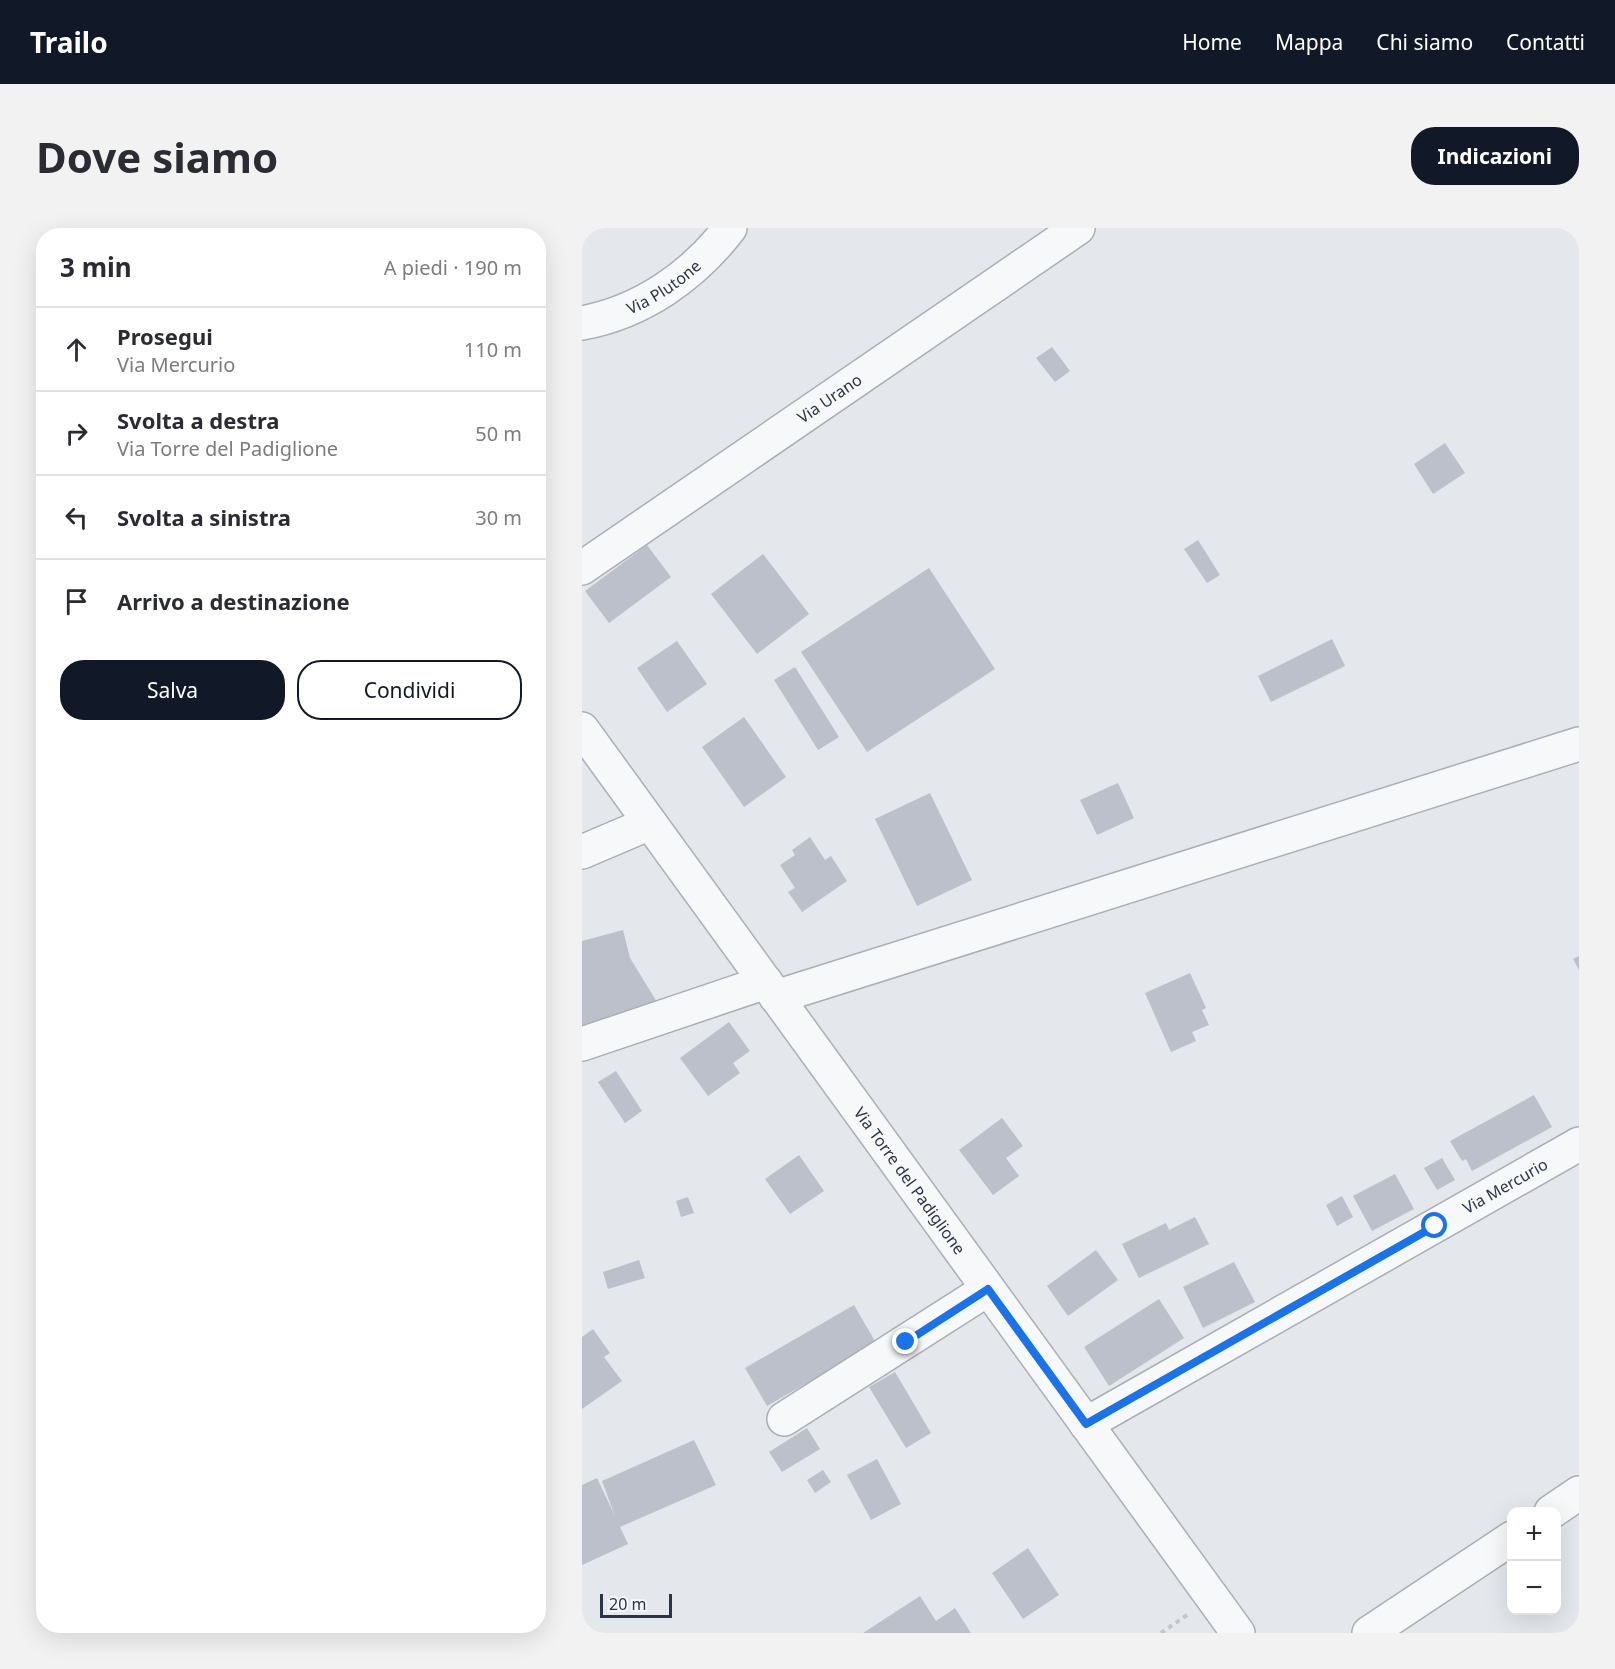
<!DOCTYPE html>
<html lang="it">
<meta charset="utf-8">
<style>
body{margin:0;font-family:"Noto Sans",sans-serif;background:#f2f2f3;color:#2b2b33}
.controls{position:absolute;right:18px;bottom:18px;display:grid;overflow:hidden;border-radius:12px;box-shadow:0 6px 24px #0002}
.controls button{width:54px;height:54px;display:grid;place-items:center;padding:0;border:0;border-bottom:2px solid #e1e1e2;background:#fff;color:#2b2b33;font:30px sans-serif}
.scale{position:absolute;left:18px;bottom:15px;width:72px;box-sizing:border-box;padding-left:6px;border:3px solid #2b3445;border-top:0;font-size:16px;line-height:21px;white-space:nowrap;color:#2b3445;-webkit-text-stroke:4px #f4f6f9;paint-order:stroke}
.stop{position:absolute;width:18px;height:18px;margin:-14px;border:4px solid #1a73e8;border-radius:50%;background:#fff}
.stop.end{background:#1a73e8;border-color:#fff;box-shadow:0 2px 6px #0008}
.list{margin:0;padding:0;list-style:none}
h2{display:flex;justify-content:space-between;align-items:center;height:78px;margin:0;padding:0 24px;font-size:26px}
h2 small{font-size:20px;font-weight:400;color:#7c7c81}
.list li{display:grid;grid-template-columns:39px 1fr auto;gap:18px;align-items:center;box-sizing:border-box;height:84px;padding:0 24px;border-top:2px solid #e1e1e2}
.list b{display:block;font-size:22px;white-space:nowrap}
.list p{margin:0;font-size:20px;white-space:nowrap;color:#7c7c81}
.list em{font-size:20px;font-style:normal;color:#7c7c81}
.actions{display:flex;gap:12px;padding:18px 24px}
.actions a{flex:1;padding:14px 0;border:2px solid #111827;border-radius:24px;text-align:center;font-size:21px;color:#111827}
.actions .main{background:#111827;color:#fff}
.icon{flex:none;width:33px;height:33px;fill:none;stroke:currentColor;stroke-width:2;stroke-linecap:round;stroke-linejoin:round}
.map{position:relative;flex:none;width:997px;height:1405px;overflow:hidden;border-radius:24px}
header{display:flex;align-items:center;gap:36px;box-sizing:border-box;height:84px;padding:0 30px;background:#111827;color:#fff}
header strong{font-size:28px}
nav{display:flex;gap:33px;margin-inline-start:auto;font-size:21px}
.intro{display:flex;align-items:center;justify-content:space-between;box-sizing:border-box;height:144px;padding:0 36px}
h1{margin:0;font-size:42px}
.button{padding:15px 27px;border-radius:24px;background:#111827;color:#fff;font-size:21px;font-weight:700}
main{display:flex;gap:36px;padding:0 36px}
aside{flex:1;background:#fff;border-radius:24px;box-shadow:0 6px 24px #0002}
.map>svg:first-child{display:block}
</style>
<header>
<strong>Trailo</strong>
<nav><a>Home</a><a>Mappa</a><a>Chi siamo</a><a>Contatti</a></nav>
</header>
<div class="intro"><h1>Dove siamo</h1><a class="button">Indicazioni</a></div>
<main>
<aside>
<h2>3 min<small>A piedi · 190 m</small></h2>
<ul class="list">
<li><svg class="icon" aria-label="ahead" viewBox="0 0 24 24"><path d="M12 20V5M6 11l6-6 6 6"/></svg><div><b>Prosegui</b><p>Via Mercurio</p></div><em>110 m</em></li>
<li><svg class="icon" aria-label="right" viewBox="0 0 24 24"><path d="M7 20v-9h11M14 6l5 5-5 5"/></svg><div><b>Svolta a destra</b><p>Via Torre del Padiglione</p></div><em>50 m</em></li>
<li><svg class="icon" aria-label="left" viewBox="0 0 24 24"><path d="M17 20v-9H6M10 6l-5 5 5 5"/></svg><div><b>Svolta a sinistra</b></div><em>30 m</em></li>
<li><svg class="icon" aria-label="arrive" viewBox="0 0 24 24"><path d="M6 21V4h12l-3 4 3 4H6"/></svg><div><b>Arrivo a destinazione</b></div></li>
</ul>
<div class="actions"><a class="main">Salva</a><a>Condividi</a></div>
</aside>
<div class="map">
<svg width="997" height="1405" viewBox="0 0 997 1405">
<rect width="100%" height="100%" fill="#e4e7ec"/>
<path fill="#bbc0ca" d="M470,119L488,143L473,154L454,130Z
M863,215L883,245L851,266L832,236Z
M616,312L638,347L625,355L602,321Z
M65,317L89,349L27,395L3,363Z
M181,326L227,386L175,426L129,366Z
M347,340L413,441L285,524L219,424Z
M750,411L763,438L689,474L676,448Z
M95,413L125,456L85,484L55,440Z
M213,439L257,509L236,522L192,452Z
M162,489L204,549L162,579L120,519Z
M536,555L552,590L515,607L498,572Z
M348,565L390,652L335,678L293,591Z
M228,609L243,632L249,628L265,653L220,684L206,664L213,660L198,637L213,627L210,622Z
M41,702L48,730L78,779L0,805V713Z
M997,728V742L991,731Z
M608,745L624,780L620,782L627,797L610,804L614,813L589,824L563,765Z
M147,794L168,823L151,835L158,845L126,868L98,830Z
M34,843L60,883L43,895L16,854Z
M952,867L970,899L890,943L884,931L880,933L868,913Z
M420,890L441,918L424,930L437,948L411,967L377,922Z
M217,927L242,963L208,986L183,951Z
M860,930L873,952L855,962L842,940Z
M813,946L832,981L790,1003L771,968Z
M760,968L771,989L755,998L744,977Z
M106,969L112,985L99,989L94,973Z
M613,989L627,1016L557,1050L540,1016L584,995L587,1002Z
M514,1022L536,1052L486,1088L465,1058Z
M57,1032L63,1050L26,1061L21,1044Z
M652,1034L673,1074L621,1100L601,1059Z
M577,1071L602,1110L527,1158L502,1119Z
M272,1077L294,1115L185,1178L163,1140Z
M11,1101L28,1125L22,1129L40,1153L0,1181V1109Z
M313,1144L349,1205L324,1220L287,1159Z
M225,1200L238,1221L200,1244L187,1224Z
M112,1212L134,1257L38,1299L46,1316L0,1337V1257L15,1250L33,1288L20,1253Z
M295,1231L319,1276L289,1292L265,1247Z
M241,1242L249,1254L233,1265L225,1252Z
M446,1320L477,1367L441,1391L410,1345Z
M338,1368L354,1393L373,1380L389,1405H281Z"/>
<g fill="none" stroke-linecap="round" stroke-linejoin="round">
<defs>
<g id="minor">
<path id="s1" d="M0,95C60,84 111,48 148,0"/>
<path id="s2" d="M0,340L496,0"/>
<path id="s3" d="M0,501L656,1405"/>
<path d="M0,624L68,595"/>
<path d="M194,769L997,516"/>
<path d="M0,816L184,754"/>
<path d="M202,1191L406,1061"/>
<path id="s4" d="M504,1196L997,916"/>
<path d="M969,1284L997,1265"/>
<path d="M787,1405L930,1310"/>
</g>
</defs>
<use href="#minor" stroke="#a9aeb7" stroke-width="36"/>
<path stroke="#c2c5cb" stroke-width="4" stroke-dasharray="4.5 4.5" stroke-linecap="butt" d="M579,1405L608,1385"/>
<use href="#minor" stroke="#f7f8fa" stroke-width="33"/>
</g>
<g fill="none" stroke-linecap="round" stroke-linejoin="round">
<path stroke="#1a73e8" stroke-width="8" d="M324,1114L406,1061L504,1196L853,998"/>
</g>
<g text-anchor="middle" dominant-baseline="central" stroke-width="5" stroke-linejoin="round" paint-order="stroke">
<g font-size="16" fill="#2b3445" stroke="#f4f6f9">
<text stroke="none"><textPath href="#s1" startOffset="90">Via Plutone</textPath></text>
<text stroke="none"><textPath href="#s2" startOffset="300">Via Urano</textPath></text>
<text stroke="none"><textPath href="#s3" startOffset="558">Via Torre del Padiglione</textPath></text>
<text stroke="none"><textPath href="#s4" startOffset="482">Via Mercurio</textPath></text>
</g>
</g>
</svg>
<div class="controls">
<button>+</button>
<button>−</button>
</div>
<div class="scale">20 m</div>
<div class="stop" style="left:853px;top:998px"></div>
<div class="stop end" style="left:324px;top:1114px"></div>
</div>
</main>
